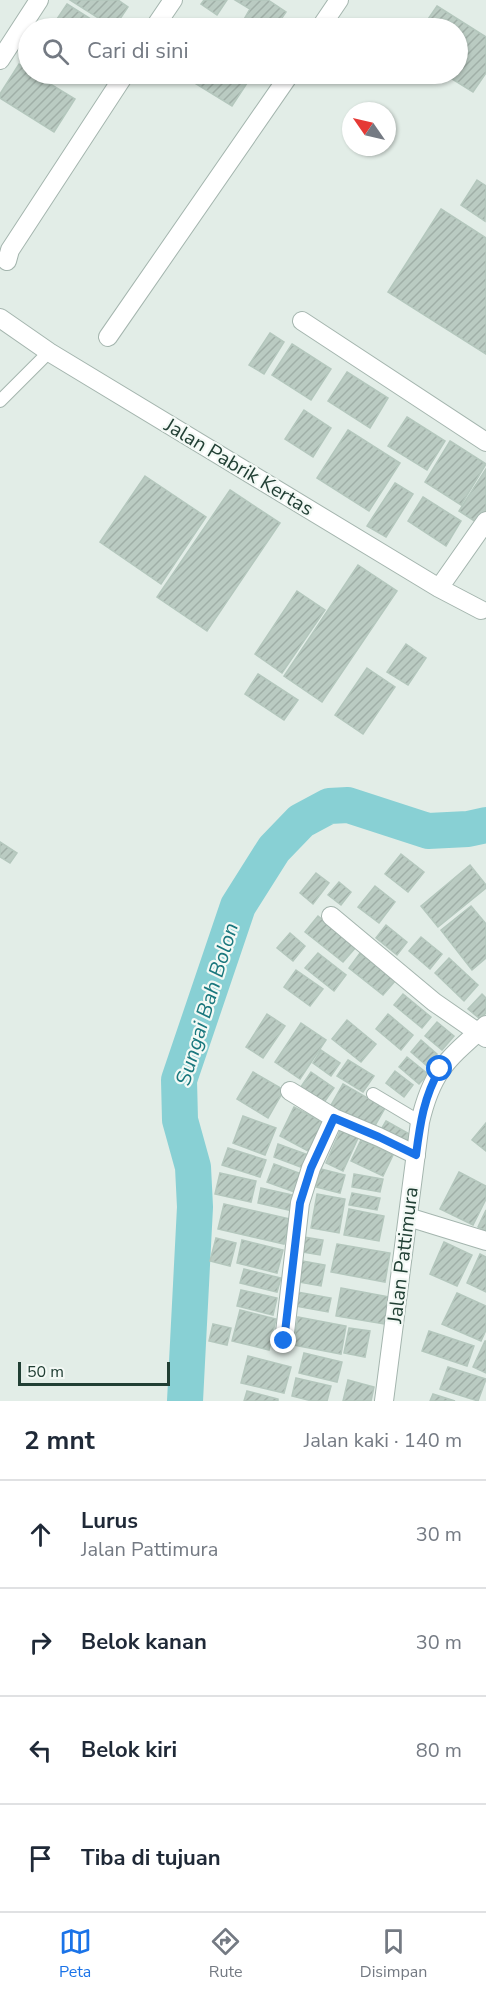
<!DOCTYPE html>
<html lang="id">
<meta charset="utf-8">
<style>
body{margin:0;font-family:"Nunito Sans",sans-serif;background:#f2f2f3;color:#1f2937}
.compass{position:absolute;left:342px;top:102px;width:54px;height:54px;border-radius:50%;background:#fff;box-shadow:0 2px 4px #0004;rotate:304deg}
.scale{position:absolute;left:18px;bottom:15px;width:152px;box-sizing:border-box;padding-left:6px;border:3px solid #213f34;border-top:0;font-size:16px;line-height:21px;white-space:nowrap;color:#213f34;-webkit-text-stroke:4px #f3f9f5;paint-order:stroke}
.stop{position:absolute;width:18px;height:18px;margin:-14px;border:4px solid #1a73e8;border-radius:50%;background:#fff}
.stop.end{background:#1a73e8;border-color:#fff;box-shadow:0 2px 6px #0008}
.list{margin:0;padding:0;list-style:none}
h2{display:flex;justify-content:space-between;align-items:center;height:78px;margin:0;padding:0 24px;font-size:26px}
h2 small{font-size:20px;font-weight:400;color:#747a83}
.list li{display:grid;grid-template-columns:39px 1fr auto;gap:18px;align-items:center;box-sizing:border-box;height:108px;padding:0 24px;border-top:2px solid #e0e1e3}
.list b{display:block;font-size:22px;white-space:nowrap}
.list p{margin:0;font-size:20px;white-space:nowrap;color:#747a83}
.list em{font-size:20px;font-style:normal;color:#747a83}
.icon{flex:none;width:33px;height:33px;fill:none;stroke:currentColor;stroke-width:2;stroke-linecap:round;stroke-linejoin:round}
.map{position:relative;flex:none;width:486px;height:1401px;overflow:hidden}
.search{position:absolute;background:#fff;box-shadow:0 2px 4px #0004;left:18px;right:18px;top:18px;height:66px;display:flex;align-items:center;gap:15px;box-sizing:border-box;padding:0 21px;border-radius:33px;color:#747a83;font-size:22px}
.sheet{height:510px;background:#fff}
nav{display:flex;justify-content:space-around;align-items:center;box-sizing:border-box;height:84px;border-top:2px solid #e0e1e3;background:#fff;font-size:16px;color:#747a83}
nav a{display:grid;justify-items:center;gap:3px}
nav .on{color:#1a73e8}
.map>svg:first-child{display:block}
</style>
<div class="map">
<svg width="486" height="1401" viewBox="0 0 486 1401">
<defs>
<pattern id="building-hatch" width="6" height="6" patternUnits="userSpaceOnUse" patternTransform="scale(1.5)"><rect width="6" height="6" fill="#bacbc2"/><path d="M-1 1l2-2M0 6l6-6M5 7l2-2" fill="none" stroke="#a0afa7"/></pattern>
</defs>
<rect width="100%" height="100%" fill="#e2ede7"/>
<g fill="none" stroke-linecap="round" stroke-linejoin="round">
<path stroke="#88d0d4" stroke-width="36" d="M185,1401L195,1207L193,1167L180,1120L179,1080L238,906L274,849L301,821L329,806L348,805L428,831L468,829L486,825"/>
</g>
<path fill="url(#building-hatch)" stroke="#b4c7bd" stroke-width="1.5" d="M70,0H118L128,7L114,28Z
M204,0H227L217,15L201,4Z
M235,0H268L286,12L275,28H239L250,9Z
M67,4L105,28H51Z
M437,6L486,37V73L473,92L444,74H458V28H422Z
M19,64L28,70V74H34L75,99L54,132L0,98V94Z
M180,74H253L232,106Z
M477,180L486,186L485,221L461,205Z
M441,209L486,238V354L388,292Z
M270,333L284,342L264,374L249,365Z
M292,344L331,369L311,400L272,375Z
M347,372L388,398L370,428L328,401Z
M304,410L331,428L313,457L285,439Z
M407,417L445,441L427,470L388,446Z
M348,430L400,463L369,511L317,478Z
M450,441L486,464L461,505L425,482Z
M486,469V512L479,524L459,511Z
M145,476L206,517L161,584L100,542Z
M395,483L413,494L386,537L367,526Z
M230,490L280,523L207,631L157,597Z
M423,497L461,521L446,546L408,521Z
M358,565L397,591L322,702L284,676Z
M297,591L325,610L282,673L255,654Z
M406,644L426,658L408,685L387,672Z
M367,668L395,687L363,734L335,715Z
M258,674L298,700L284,720L245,694Z
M0,842L17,853L10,863L0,857Z
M401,854L424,872L408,892L385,874Z
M470,865L486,885V888L438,927L421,906Z
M316,873L329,883L313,904L300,893Z
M339,882L351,892L341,905L328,895Z
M375,886L395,902L379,923L358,907Z
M471,906L486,924V958L472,970L441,930Z
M318,916L356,947L343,962L305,932Z
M386,925L407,942L397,955L376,938Z
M290,933L305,946L293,961L277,948Z
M421,937L442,954L430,969L409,951Z
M318,953L346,975L334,991L305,968Z
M360,953L395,981L383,995L349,968Z
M449,958L478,985L464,1001L435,973Z
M296,970L323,989L310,1006L284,987Z
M403,994L431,1017L422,1028L394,1005Z
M482,994L486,998V1013L480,1019L468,1009Z
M267,1014L285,1026L263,1058L246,1047Z
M388,1014L413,1035L401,1050L376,1029Z
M347,1020L376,1044L361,1062L332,1039Z
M437,1022L454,1036L442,1050L425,1036Z
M301,1023L326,1040L300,1079L275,1062Z
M421,1040L437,1054L427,1066L411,1052Z
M321,1050L340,1063L331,1076L313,1063Z
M407,1057L428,1074L419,1084L399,1067Z
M348,1060L374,1076L363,1092L337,1076Z
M395,1071L413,1085L404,1097L386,1083Z
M253,1072L284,1090L268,1118L237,1099Z
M311,1072L334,1088L321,1107L298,1091Z
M343,1084L385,1108L372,1131L330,1107Z
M294,1107L325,1123L310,1152L280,1136Z
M243,1116L276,1128L265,1155L233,1143Z
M386,1121L413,1136L406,1149L379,1133Z
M486,1123V1151L472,1140Z
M341,1129L358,1138L343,1171L326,1163Z
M361,1140L393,1155L383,1176L351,1161Z
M278,1144L311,1156L306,1169L274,1157Z
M228,1148L266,1160L260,1177L222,1165Z
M274,1164L307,1176L300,1194L267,1182Z
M321,1169L345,1175L340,1193L316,1187Z
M459,1172L486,1186V1199L473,1225L440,1209Z
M220,1173L256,1181L251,1202L215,1194Z
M354,1174L383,1179L380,1192L352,1187Z
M261,1188L297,1196L293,1211L258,1203Z
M352,1193L380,1198L377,1210L349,1205Z
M317,1194L345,1199L339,1233L311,1228Z
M224,1204L290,1219L284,1244L218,1229Z
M349,1209L384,1216L379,1241L344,1235Z
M486,1210V1231L478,1227Z
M304,1237L323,1240L320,1255L302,1252Z
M216,1238L236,1243L230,1266L210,1261Z
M242,1240L283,1250L277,1273L237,1263Z
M444,1242L472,1255L457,1286L430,1274Z
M337,1244L390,1253L385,1282L331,1272Z
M480,1254L486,1257V1292L467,1283Z
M297,1260L325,1265L321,1286L293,1281Z
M244,1269L281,1278L277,1292L240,1283Z
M341,1288L395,1298L390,1325L336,1316Z
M241,1290L277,1298L273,1315L237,1306Z
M297,1292L331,1298L328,1312L295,1306Z
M457,1293L486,1306V1330L481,1341L442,1324Z
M240,1310L276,1319L269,1350L232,1341Z
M298,1317L346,1326L341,1354L293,1345Z
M213,1324L231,1328L227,1345L209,1341Z
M349,1328L370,1331L365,1357L344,1353Z
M429,1331L474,1346L467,1366L422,1351Z
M485,1341H486V1373L473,1367Z
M304,1353L342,1362L337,1382L299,1373Z
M248,1356L291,1367L284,1393L241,1383Z
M448,1367L486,1379L478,1401L440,1389Z
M296,1378L331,1386L327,1401H312L292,1396Z
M348,1380L374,1387L371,1401H343Z
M247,1391L278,1399V1401H244Z
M433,1394L455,1401H430Z"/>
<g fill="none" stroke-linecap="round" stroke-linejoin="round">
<defs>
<path id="service" d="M0,401L49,352
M373,1094L420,1122"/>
<path id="minor" d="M154,28L173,0
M320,28L339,0
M0,60L39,0
M7,261L10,250L125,74
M0,318L49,352L439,588L481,610
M302,321L486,442
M108,337L290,74
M439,588L486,521
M331,916L434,1002L486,1038
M290,1091L334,1118L379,1137L416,1155
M408,1217L486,1241
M284,1341L300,1203L311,1168L334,1118"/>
<path id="tertiary" d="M384,1401L420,1122C432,1070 448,1059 486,1025"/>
</defs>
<use href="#service" stroke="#a4b5ae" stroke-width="14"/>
<use href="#minor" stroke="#a4b5ae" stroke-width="20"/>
<use href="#tertiary" stroke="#a4b5ae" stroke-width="20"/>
<use href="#service" stroke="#fff" stroke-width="12"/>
<use href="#minor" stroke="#fff" stroke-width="18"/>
<use href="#tertiary" stroke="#fff" stroke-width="18"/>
</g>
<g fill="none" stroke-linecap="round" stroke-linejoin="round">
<path stroke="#1a73e8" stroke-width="8" d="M284,1341L300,1203L311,1168L334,1118L379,1137L416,1155C420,1124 424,1096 440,1069"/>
</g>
<g text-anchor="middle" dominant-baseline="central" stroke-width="4.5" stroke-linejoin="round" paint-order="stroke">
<g font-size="20" fill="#213f34" stroke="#f3f9f5">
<text transform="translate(239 467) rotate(31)">Jalan Pabrik Kertas</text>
<text transform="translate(403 1255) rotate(-83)">Jalan Pattimura</text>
</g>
<g font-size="21" font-style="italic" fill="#19777d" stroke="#f3f9f5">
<text transform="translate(207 1004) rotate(-73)">Sungai Bah Bolon</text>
</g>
</g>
</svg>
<svg class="compass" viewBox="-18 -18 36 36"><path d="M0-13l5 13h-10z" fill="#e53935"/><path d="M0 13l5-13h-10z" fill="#747a83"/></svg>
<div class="scale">50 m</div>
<div class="stop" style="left:440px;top:1069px"></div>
<div class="stop end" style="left:284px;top:1341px"></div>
<div class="search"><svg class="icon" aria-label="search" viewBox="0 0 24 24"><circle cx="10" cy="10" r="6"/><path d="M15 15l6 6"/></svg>Cari di sini</div>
</div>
<section class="sheet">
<h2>2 mnt<small>Jalan kaki · 140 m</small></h2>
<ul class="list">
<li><svg class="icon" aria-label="ahead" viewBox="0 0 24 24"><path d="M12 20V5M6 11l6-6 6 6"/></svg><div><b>Lurus</b><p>Jalan Pattimura</p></div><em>30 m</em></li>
<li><svg class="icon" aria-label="right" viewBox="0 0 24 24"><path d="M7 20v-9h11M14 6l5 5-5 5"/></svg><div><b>Belok kanan</b></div><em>30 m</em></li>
<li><svg class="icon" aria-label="left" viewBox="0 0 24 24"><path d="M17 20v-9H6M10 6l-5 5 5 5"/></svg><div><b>Belok kiri</b></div><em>80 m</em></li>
<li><svg class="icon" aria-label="arrive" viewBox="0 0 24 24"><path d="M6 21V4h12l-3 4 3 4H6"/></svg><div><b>Tiba di tujuan</b></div></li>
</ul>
</section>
<nav>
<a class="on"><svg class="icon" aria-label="map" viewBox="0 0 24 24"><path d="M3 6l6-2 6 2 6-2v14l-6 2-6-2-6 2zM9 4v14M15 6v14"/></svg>Peta</a>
<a><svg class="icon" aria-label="directions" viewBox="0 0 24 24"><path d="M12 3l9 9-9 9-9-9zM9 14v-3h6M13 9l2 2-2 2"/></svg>Rute</a>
<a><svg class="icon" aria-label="saved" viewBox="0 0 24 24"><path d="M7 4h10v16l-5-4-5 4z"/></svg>Disimpan</a>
</nav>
